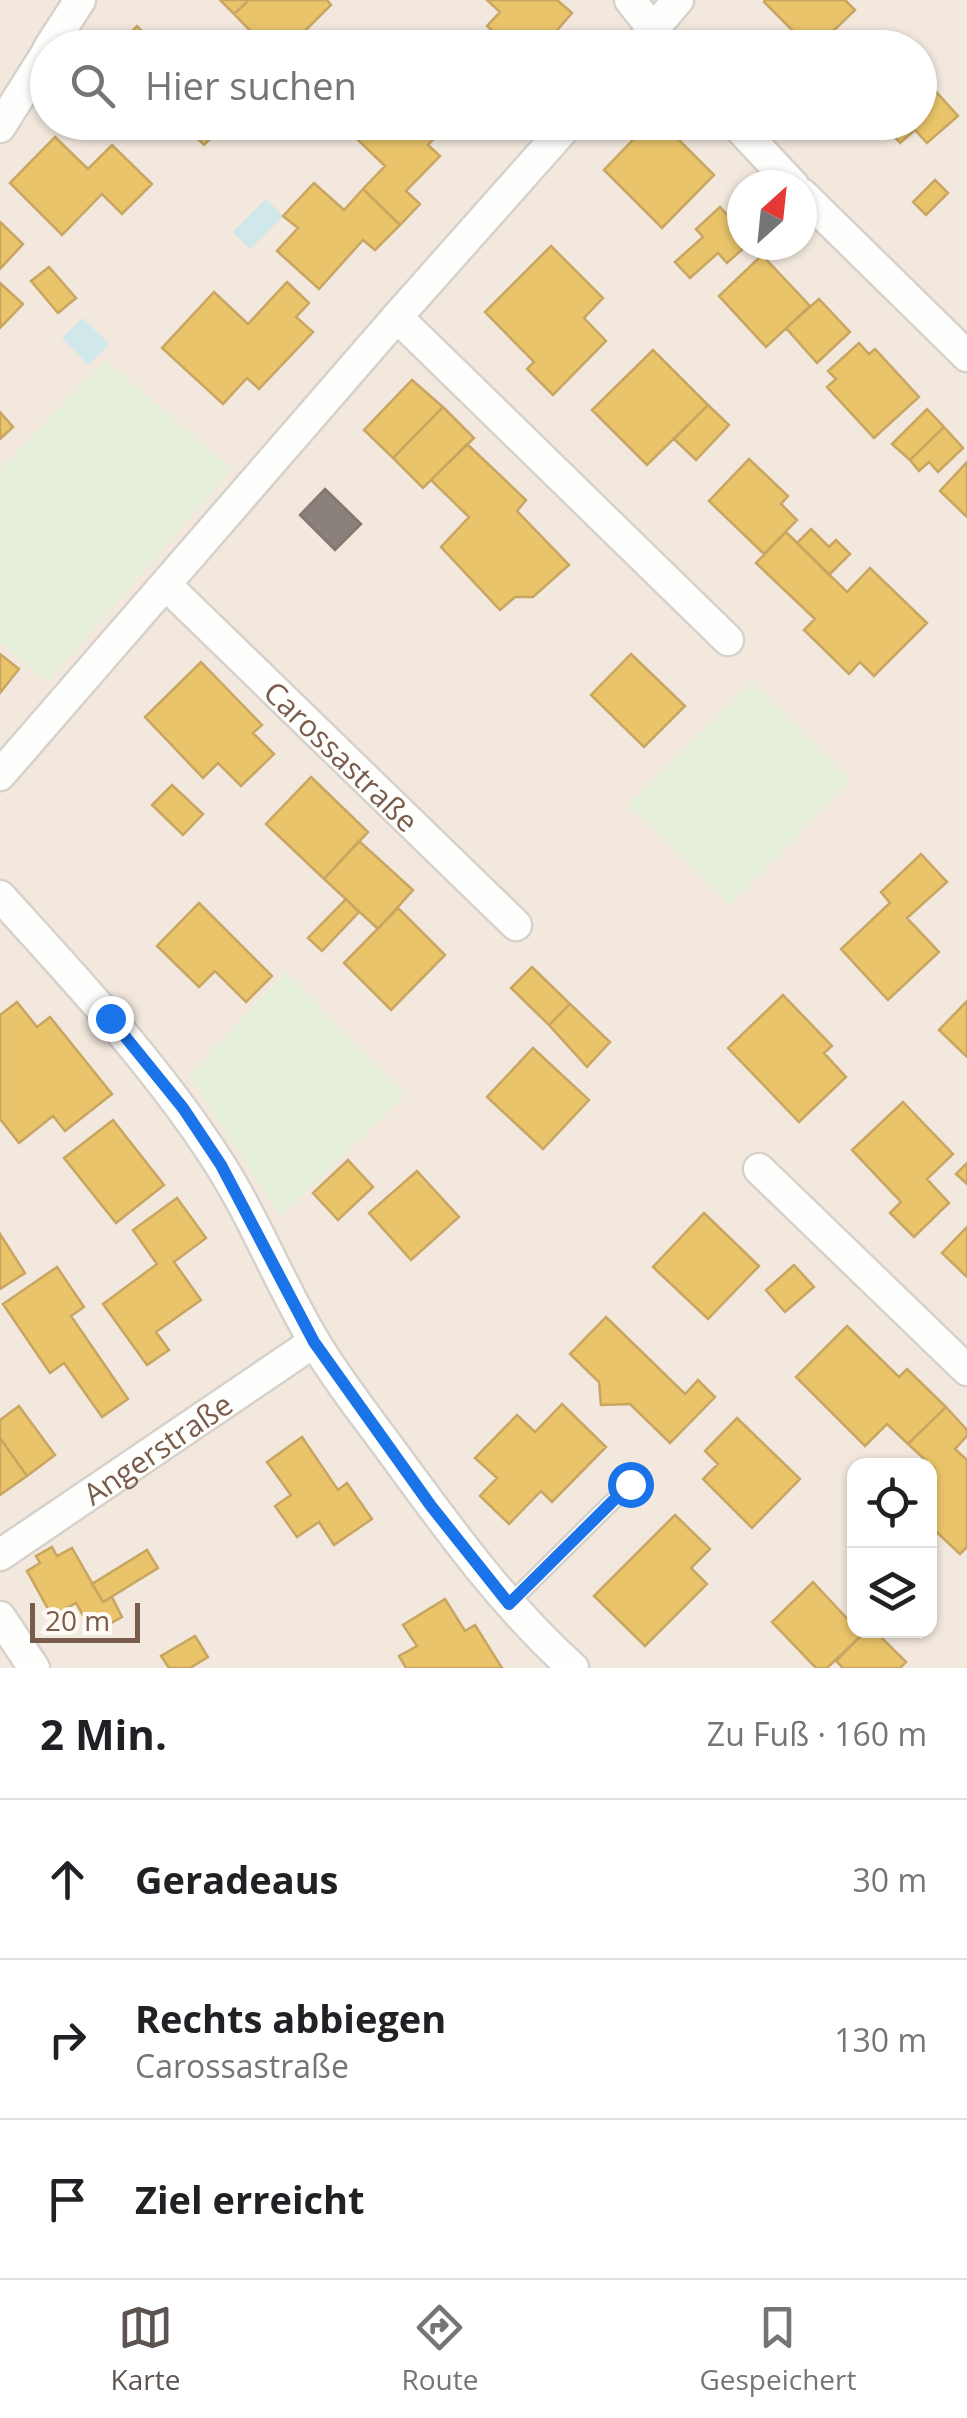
<!DOCTYPE html>
<html lang="de">
<meta charset="utf-8">
<style>
body{margin:0;font-family:"Open Sans",sans-serif;background:#f6f6f6;color:#202124}
.controls{position:absolute;right:30px;bottom:30px;display:grid;overflow:hidden;border-radius:20px;box-shadow:0 2px 8px #0004}
.controls button{width:90px;height:90px;display:grid;place-items:center;padding:0;border:0;border-bottom:2px solid #e0e0e0;background:#fff;color:#202124;font:50px sans-serif}
.compass{position:absolute;left:727px;top:170px;width:90px;height:90px;border-radius:50%;background:#fff;box-shadow:0 2px 8px #0004;rotate:27deg}
.scale{position:absolute;left:30px;bottom:25px;width:110px;box-sizing:border-box;padding-left:10px;border:5px solid #7a5c4d;border-top:0;font-size:28px;line-height:35px;white-space:nowrap;color:#7a5c4d;-webkit-text-stroke:8px #fffaf3;paint-order:stroke}
.stop{position:absolute;width:30px;height:30px;margin:-22px;border:8px solid #1a73e8;border-radius:50%;background:#fff}
.stop.end{background:#1a73e8;border-color:#fff;box-shadow:0 2px 10px #0008}
.list{margin:0;padding:0;list-style:none}
h2{display:flex;justify-content:space-between;align-items:center;height:130px;margin:0;padding:0 40px;font-size:42px}
h2 small{font-size:32px;font-weight:400;color:#757577}
.list li{display:grid;grid-template-columns:65px 1fr auto;gap:30px;align-items:center;box-sizing:border-box;height:160px;padding:0 40px;border-top:2px solid #e0e0e0}
.list b{display:block;font-size:38px;white-space:nowrap}
.list p{margin:0;font-size:32px;white-space:nowrap;color:#757577}
.list em{font-size:32px;font-style:normal;color:#757577}
.icon{flex:none;width:55px;height:55px;fill:none;stroke:currentColor;stroke-width:2;stroke-linecap:round;stroke-linejoin:round}
.map{position:relative;flex:none;width:967px;height:1668px;overflow:hidden}
.search{position:absolute;background:#fff;box-shadow:0 2px 8px #0004;left:30px;right:30px;top:30px;height:110px;display:flex;align-items:center;gap:25px;box-sizing:border-box;padding:0 35px;border-radius:55px;color:#757577;font-size:38px}
.sheet{height:610px;background:#fff}
nav{display:flex;justify-content:space-around;align-items:center;box-sizing:border-box;height:140px;border-top:2px solid #e0e0e0;background:#fff;font-size:28px;color:#757577}
nav a{display:grid;justify-items:center;gap:5px}
nav .on{color:#5c5450}
.map>svg:first-child{display:block}
</style>
<div class="map">
<svg width="967" height="1668" viewBox="0 0 967 1668">
<rect width="100%" height="100%" fill="#f9f5f0"/>
<path fill="#f2e8de" fill-rule="evenodd" d="M0,0H967V1668H0V642L49,681L105,360L0,470ZM48,48H920V122H48ZM742,185H802V245H742ZM854,1466H930V1630H854Z"/>
<path fill="#e7f0db" d="M105,360L232,469L48,682L0,642V470Z
M752,682L850,781L730,905L628,805Z
M285,972L406,1094L281,1216L189,1076Z"/>
<path fill="#d0e8ea" d="M266,199L283,216L250,249L233,232Z
M82,318L110,344L89,365L62,338Z"/>
<path fill="#e9c46a" stroke="#c8a561" stroke-width="2.5" d="M220,0H249L234,14Z
M249,0H327L331,5L288,48H267L234,14Z
M487,0H557L572,13L542,48H512L487,26L500,12Z
M765,0H845L855,10L822,42L811,31L802,40L764,2Z
M137,26L158,48H115Z
M920,74L958,116L927,143L915,130L900,143L882,122H920Z
M181,122H227L204,145Z
M373,122H477L464,136L449,123L428,145L440,156L406,191L420,204L400,225L363,189L385,166L357,139Z
M650,122H661L714,175L662,228L604,170Z
M55,137L88,169L112,145L152,184L122,214L102,194L62,235L10,183Z
M935,180L948,193L926,215L913,202Z
M314,183L344,210L363,189L400,225L375,250L363,240L319,289L277,251L298,228L283,216Z
M720,207L742,231V245H747L727,263L718,253L690,278L675,262L703,237L696,229Z
M0,222L23,244L0,269Z
M551,246L603,298L584,318L606,341L553,395L527,369L534,362L485,312Z
M762,255L810,306L766,347L719,296Z
M49,267L76,298L58,313L31,281Z
M287,282L309,303L296,317L313,332L259,389L247,378L223,404L162,348L214,292L248,324Z
M0,283L23,304L0,328Z
M819,299L850,332L817,363L786,328Z
M859,343L869,354L875,349L919,397L874,438L827,387L836,379L828,371Z
M653,350L708,405L647,465L592,410Z
M412,380L443,407L393,458L364,430Z
M708,405L729,425L696,460L674,439Z
M443,407L474,438L423,488L393,458Z
M927,409L944,427L910,460L892,444Z
M0,412L13,427L0,439Z
M944,427L963,448L938,472L929,462L919,471L910,460Z
M467,444L526,500L517,511L569,565L533,597H515L500,610L441,547L469,517L431,480Z
M749,459L788,496L781,504L797,520L764,554L709,501Z
M967,462V517L940,491Z
M811,529L829,547L836,540L850,554L829,575L797,543Z
M786,532L847,592L870,568L927,623L874,676L860,662L849,674L804,630L815,619L756,563Z
M0,654L19,669L0,693Z
M631,654L685,706L644,747L591,695Z
M201,662L262,725L253,733L274,754L241,786L218,763L203,778L145,717Z
M311,777L368,832L324,879L266,824Z
M172,785L203,814L183,835L152,805Z
M359,841L413,890L378,929L324,879Z
M921,854L947,882L907,918L939,952L888,1000L841,949L890,903L881,892Z
M346,899L359,912L322,951L308,938Z
M199,903L272,976L246,1002L215,971L199,987L157,946Z
M398,908L445,955L391,1010L344,963Z
M532,967L570,1004L549,1025L511,988Z
M783,995L832,1046L824,1053L846,1077L799,1122L728,1048Z
M967,1001V1057L939,1030Z
M17,1002L37,1027L50,1017L112,1094L65,1131L53,1116L19,1143L0,1119V1015Z
M570,1004L610,1042L587,1067L549,1025Z
M533,1048L589,1100L543,1149L487,1097Z
M903,1102L953,1154L927,1179L949,1203L914,1237L890,1213L901,1202L852,1150Z
M113,1120L164,1185L116,1223L64,1158Z
M348,1160L373,1187L338,1220L313,1193Z
M967,1163V1184L956,1174Z
M417,1171L459,1217L411,1260L369,1213Z
M177,1198L206,1238L174,1262L201,1300L156,1332L169,1350L147,1365L103,1304L157,1264L133,1230Z
M704,1213L759,1266L708,1319L653,1267Z
M967,1227V1277L942,1253Z
M0,1234L25,1273L0,1289Z
M794,1265L814,1287L785,1312L766,1290Z
M57,1267L84,1307L71,1316L128,1399L102,1417L64,1363L50,1373L3,1304Z
M606,1317L685,1394L698,1380L715,1397L670,1443L630,1404L601,1405L599,1382L570,1354Z
M847,1326L899,1377L907,1369L946,1407L908,1444L887,1424L865,1446L796,1377Z
M562,1404L606,1447L552,1502L541,1491L509,1524L480,1496L497,1478L475,1458L517,1415L535,1432Z
M19,1406L55,1455L27,1476L0,1438V1420Z
M946,1407L967,1430V1436L955,1449L967,1460V1547L960,1554L930,1526V1473L934,1468L908,1444Z
M737,1418L800,1479L752,1528L703,1479L718,1464L705,1451Z
M302,1437L338,1490L347,1483L372,1519L334,1545L319,1522L297,1537L275,1506L291,1495L267,1462Z
M0,1438L27,1476L0,1495Z
M675,1515L710,1549L691,1568L707,1584L645,1646L594,1596Z
M52,1547L57,1556L72,1548L103,1602L112,1597L122,1617L93,1633L76,1603L52,1616L27,1571L40,1563L36,1556Z
M147,1550L158,1568L103,1602L92,1584Z
M813,1582L854,1626V1630H859L863,1634L827,1668H816L772,1622Z
M445,1599L465,1631L475,1625L502,1668H406L399,1656L417,1646L403,1625Z
M859,1630H874L906,1662L900,1668H843L836,1661L863,1634Z
M195,1636L208,1657L190,1668H169L161,1656Z"/>
<path fill="#8a817c" stroke="#85766e" stroke-width="2.5" d="M325,489L361,524L335,550L300,515Z"/>
<g fill="none" stroke-linecap="round" stroke-linejoin="round">
<defs>
<path id="service" d="M509,1604L630,1484"/>
<g id="minor">
<path d="M630,0L668,48"/>
<path d="M49,48L80,0"/>
<path d="M637,48L678,0"/>
<path d="M734,122L793,185"/>
<path d="M0,127L48,51"/>
<path d="M802,194L967,356"/>
<path d="M397,317L728,640"/>
<path id="s1" d="M166,585L516,925"/>
<path d="M0,775L397,317L570,122"/>
<path d="M0,896C77,981 155,1064 217,1160C254,1217 279,1282 314,1341C337,1380 366,1416 393,1453C448,1528 503,1605 573,1668"/>
<path d="M759,1169L967,1370"/>
<path id="s2" d="M0,1555L314,1342"/>
<path d="M0,1617L34,1668"/>
</g>
</defs>
<use href="#service" stroke="#d7d1cb" stroke-width="20"/>
<use href="#minor" stroke="#d7d1cb" stroke-width="35"/>
<use href="#service" stroke="#fefefd" stroke-width="15"/>
<use href="#minor" stroke="#fefefd" stroke-width="30"/>
</g>
<g fill="none" stroke-linecap="round" stroke-linejoin="round">
<path stroke="#1a73e8" stroke-width="12" d="M110,1018L183,1108L221,1165L314,1342L431,1506L509,1604L630,1484"/>
</g>
<g text-anchor="middle" dominant-baseline="central" stroke-width="10" stroke-linejoin="round" paint-order="stroke">
<g font-size="30" fill="#7a5c4d" stroke="#fffaf3">
<text stroke="none"><textPath href="#s1" startOffset="245">Carossastraße</textPath></text>
<text stroke="none"><textPath href="#s2" startOffset="190">Angerstraße</textPath></text>
</g>
</g>
</svg>
<div class="controls">
<button><svg class="icon" aria-label="locate" viewBox="0 0 24 24"><circle cx="12" cy="12" r="6"/><path d="M12 2v4M12 18v4M2 12h4M18 12h4"/></svg></button>
<button><svg class="icon" aria-label="layers" viewBox="0 0 24 24"><path d="M12 4l9 5-9 5-9-5zM3 14l9 5 9-5"/></svg></button>
</div>
<svg class="compass" viewBox="-18 -18 36 36"><path d="M0-13l5 13h-10z" fill="#e53935"/><path d="M0 13l5-13h-10z" fill="#757577"/></svg>
<div class="scale">20 m</div>
<div class="stop" style="left:630px;top:1484px"></div>
<div class="stop end" style="left:110px;top:1018px"></div>
<div class="search"><svg class="icon" aria-label="search" viewBox="0 0 24 24"><circle cx="10" cy="10" r="6"/><path d="M15 15l6 6"/></svg>Hier suchen</div>
</div>
<section class="sheet">
<h2>2 Min.<small>Zu Fuß · 160 m</small></h2>
<ul class="list">
<li><svg class="icon" aria-label="ahead" viewBox="0 0 24 24"><path d="M12 20V5M6 11l6-6 6 6"/></svg><div><b>Geradeaus</b></div><em>30 m</em></li>
<li><svg class="icon" aria-label="right" viewBox="0 0 24 24"><path d="M7 20v-9h11M14 6l5 5-5 5"/></svg><div><b>Rechts abbiegen</b><p>Carossastraße</p></div><em>130 m</em></li>
<li><svg class="icon" aria-label="arrive" viewBox="0 0 24 24"><path d="M6 21V4h12l-3 4 3 4H6"/></svg><div><b>Ziel erreicht</b></div></li>
</ul>
</section>
<nav>
<a class="on"><svg class="icon" aria-label="map" viewBox="0 0 24 24"><path d="M3 6l6-2 6 2 6-2v14l-6 2-6-2-6 2zM9 4v14M15 6v14"/></svg>Karte</a>
<a><svg class="icon" aria-label="directions" viewBox="0 0 24 24"><path d="M12 3l9 9-9 9-9-9zM9 14v-3h6M13 9l2 2-2 2"/></svg>Route</a>
<a><svg class="icon" aria-label="saved" viewBox="0 0 24 24"><path d="M7 4h10v16l-5-4-5 4z"/></svg>Gespeichert</a>
</nav>
